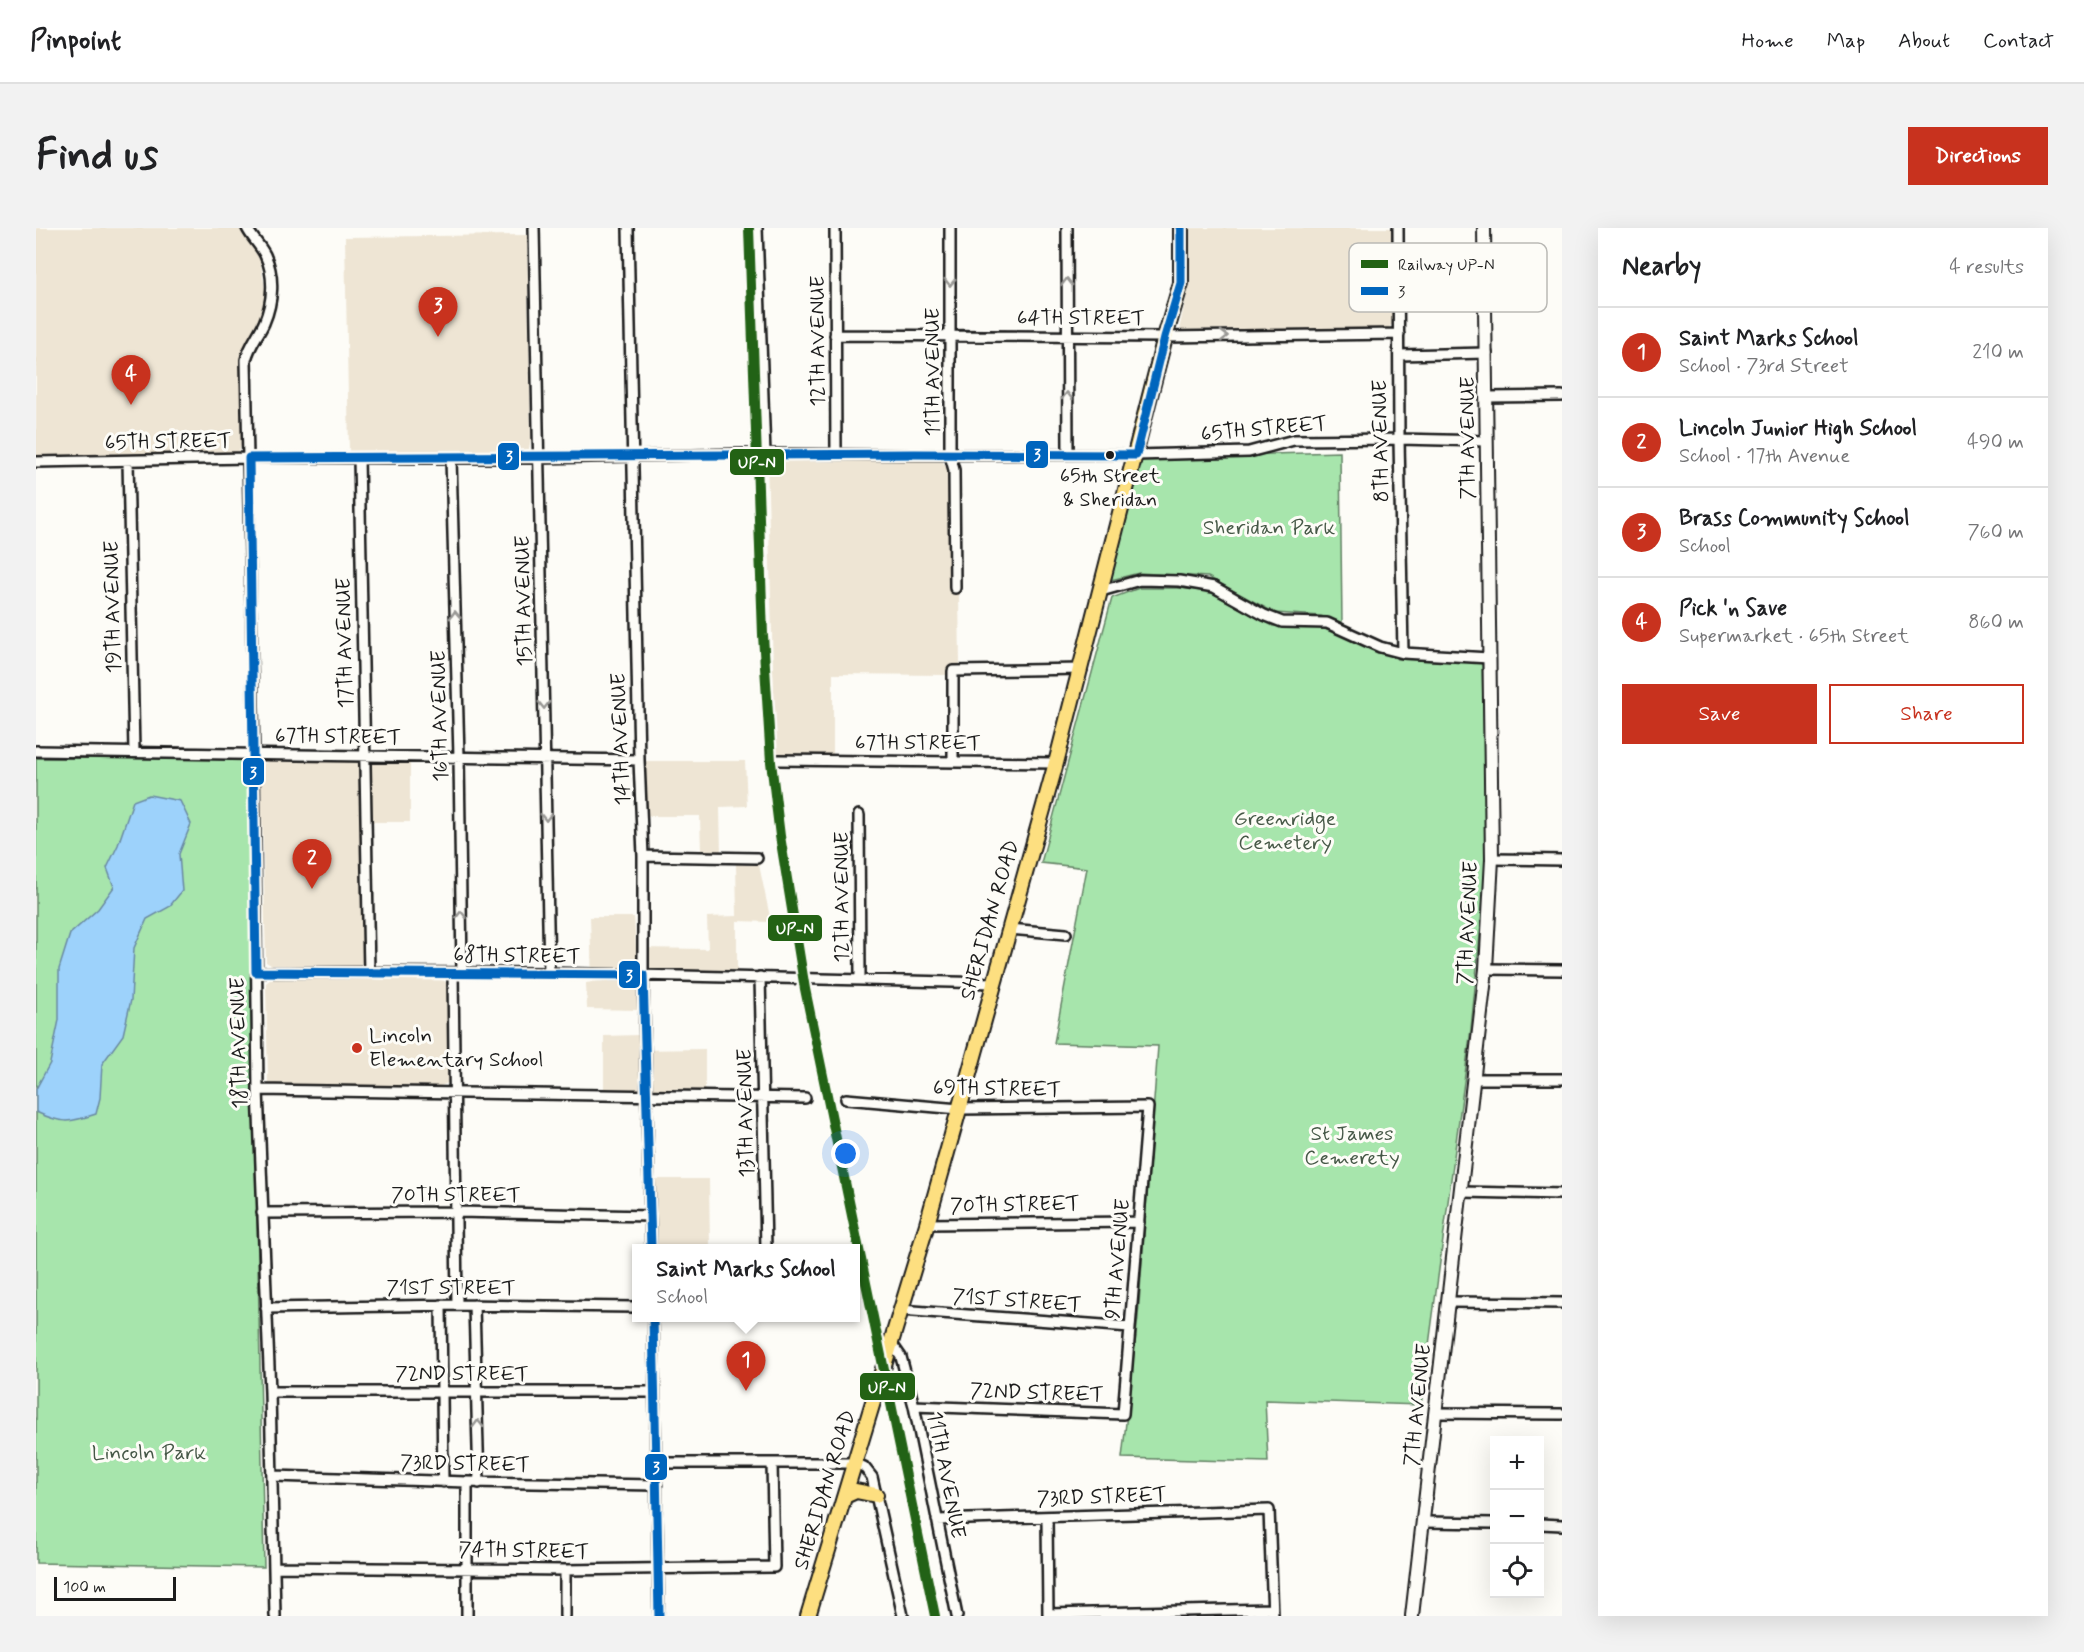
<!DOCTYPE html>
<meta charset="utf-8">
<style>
body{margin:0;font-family:Mynerve,sans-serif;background:#f2f2f2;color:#202124}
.controls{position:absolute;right:18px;bottom:18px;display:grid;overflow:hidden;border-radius:0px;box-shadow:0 6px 24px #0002}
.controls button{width:54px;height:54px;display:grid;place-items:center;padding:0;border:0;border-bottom:2px solid #e0e0e0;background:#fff;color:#202124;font:30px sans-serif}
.scale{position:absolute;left:18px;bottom:15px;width:122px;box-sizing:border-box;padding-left:6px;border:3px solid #1c1c1c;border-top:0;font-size:16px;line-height:21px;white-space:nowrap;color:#1c1c1c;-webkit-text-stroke:4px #fdfcf7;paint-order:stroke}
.you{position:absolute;left:810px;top:926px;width:21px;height:21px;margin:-15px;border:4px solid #fff;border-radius:50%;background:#1a73e8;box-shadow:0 0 0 9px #1a73e833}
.badge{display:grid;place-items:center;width:39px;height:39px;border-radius:50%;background:#c8321e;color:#fff;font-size:20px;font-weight:700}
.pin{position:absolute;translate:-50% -50px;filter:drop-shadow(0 2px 3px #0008)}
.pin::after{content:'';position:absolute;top:32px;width:21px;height:18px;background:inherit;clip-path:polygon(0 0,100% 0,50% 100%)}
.popup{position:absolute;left:596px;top:1016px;width:228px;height:78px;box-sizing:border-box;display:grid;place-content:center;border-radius:0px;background:#fff;filter:drop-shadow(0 2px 4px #0005);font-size:20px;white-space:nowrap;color:#757577}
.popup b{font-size:22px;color:#202124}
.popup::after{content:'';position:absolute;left:50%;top:100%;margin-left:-12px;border:12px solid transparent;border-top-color:#fff}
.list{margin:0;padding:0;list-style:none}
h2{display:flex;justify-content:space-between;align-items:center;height:78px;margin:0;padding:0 24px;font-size:26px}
h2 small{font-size:20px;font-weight:400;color:#757577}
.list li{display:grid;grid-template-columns:39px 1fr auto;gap:18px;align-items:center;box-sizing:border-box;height:90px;padding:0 24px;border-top:2px solid #e0e0e0}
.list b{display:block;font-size:22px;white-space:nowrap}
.list p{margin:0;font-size:20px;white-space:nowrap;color:#757577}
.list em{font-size:20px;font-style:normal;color:#757577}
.actions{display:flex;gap:12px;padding:18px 24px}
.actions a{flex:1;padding:14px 0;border:2px solid #c8321e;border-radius:0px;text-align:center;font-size:21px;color:#c8321e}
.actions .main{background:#c8321e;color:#fff}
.icon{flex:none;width:33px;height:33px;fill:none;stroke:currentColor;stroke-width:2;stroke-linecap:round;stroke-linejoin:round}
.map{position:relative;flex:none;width:1526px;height:1388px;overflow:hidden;border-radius:0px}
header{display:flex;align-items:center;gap:36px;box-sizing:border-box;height:84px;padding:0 30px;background:#fff;border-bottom:2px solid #e0e0e0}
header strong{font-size:28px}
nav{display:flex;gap:33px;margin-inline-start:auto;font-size:21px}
.intro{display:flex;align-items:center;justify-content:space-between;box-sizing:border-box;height:144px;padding:0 36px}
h1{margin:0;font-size:42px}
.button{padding:15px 27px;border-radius:0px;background:#c8321e;color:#fff;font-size:21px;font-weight:700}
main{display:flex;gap:36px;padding:0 36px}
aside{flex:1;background:#fff;border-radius:0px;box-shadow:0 6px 24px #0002}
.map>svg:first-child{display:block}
</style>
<header>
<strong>Pinpoint</strong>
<nav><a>Home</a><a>Map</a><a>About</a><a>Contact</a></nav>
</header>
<div class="intro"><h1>Find us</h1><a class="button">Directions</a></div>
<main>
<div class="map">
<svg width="1526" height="1388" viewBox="0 0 1526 1388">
<rect width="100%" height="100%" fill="#fdfcf7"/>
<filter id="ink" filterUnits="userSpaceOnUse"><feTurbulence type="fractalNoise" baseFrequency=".0167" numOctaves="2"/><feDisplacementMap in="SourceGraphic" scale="12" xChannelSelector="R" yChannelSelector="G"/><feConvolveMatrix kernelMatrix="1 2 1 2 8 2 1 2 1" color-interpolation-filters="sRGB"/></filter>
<g filter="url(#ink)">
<path fill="#eee5d4" d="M0,0H205L224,32L230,67L221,98L205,126L206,216L202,225H161V231L0,234Z
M1154,0H1358L1357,96L1352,100L1145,102L1144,97L1153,56Z
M491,7L495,210L493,221L478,222L313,224L309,9Z
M731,231L906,232L913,244L915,252L917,364H923L924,438L913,439L912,447L797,446V526L741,527L737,441Z
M234,533L374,535V594H324L326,733L325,738L322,740L235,737L230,734L225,542L228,535Z
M608,533H709L711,578L684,579L685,625L665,624L664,588H609Z
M700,636L723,637L735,694L701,693V742L600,743L602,782L551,781L550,755L556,754L554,689H598L600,720L672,721L671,689L701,688Z
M235,751L405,752L409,753L411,757L412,855L404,858L232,856L230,755Z
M603,807V822L669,821V862L568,861V808Z
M617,951H673L674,1019L619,1020Z"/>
<path fill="#a7e5ac" stroke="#628064" stroke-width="1.5" d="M1304,224L1306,396L1285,388L1239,385L1172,349L1103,345L1075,352L1105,230Z
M1103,360H1144L1174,364L1237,398L1274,399L1302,403L1362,431L1446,435L1451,635L1435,801L1385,1177L1229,1172L1232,1234L1086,1230L1102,1089L1122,818L1018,815L1051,640L1005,635L1076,370Z
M0,530L212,531L228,1339L0,1335Z"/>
<path fill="#9dd2fb" stroke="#6989a2" stroke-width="1.5" d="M113,567L144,573L155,596L143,626L146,663L133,679L111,691L98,720L95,772L87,807L66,836L64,870L60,886C33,895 26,896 0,884V861L14,835L23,792V741L34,706L62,681L78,659L71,640L82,617L97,573Z"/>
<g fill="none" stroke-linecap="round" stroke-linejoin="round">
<defs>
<path id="street" d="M211,0C216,10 224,17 229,27C239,48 237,74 228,95C222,108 213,118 210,132L218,526L222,862L234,1164L239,1388
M498,0L513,745
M592,0L603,532L607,628V747L615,1020
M721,0L729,226
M799,0L800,226
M914,0V227L918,242L919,360
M1031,0L1032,226
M1362,0L1363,211L1367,425
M799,107L1129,109L1363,106
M1363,127L1451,125
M1451,169L1526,168
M323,230L333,744
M415,230L423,529L426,745
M92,233L98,524
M0,234L213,230H504L706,226L1100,227L1213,224L1258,212L1363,211L1451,213
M1065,363L1104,352L1143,353L1178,359L1228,387L1246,394L1291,395L1344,419L1367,425L1453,430
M0,523L603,532
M743,532L1020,535
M917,533V443L1046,441
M823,587L824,751
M607,628L721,630
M1456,631L1526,632
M973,701L1030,706
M1450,741L1526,742
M220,744L513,745L959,755
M417,745L421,1077
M724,749L730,1020
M1437,851H1526
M222,862L769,870
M810,871L923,881L1112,879L1087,1186L878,1178
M1426,964L1526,966
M226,985L422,984L614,988
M891,996L1103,994
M1413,1074L1526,1075
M405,1077L407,1254
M438,1077L443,1255
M230,1080L421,1077L600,1079
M864,1082L1094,1099
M617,1090L623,1388
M856,1116L865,1129L878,1178L921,1388
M234,1164H618
M1401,1185L1526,1186
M620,1235H819L828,1239L836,1249L867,1388
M237,1248L431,1254L621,1257
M431,1254V1388
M1011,1289L1012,1388
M901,1292L1233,1282L1237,1388
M1388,1294L1458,1295
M1504,1296L1526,1297
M239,1339L529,1342L738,1339L736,1235
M529,1342V1388
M1012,1386L1236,1381"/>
<path id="secondary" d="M1376,1388L1450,741L1456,631L1448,0"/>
<path id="primary" d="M809,1268L820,1263L840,1267
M772,1388L891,996L1020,535L1129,109L1145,55V0"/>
</defs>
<use href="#street" stroke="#1c1c1c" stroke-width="14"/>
<use href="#secondary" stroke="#1c1c1c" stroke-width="16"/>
<use href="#primary" stroke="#1c1c1c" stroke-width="18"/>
<use href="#street" stroke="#fdfcf7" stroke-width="9"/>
<use href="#secondary" stroke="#fdfcf7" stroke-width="12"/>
<use href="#primary" stroke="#fddf80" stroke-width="14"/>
<defs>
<path id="bus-1" d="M615,1020L607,747L220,744L213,230L879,226L1100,227L1129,109L1145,55V0
M617,1090L623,1388"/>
</defs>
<use href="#bus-1" stroke="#fdfcf7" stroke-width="14"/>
<use href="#bus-1" stroke="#0065bd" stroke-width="9"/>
<defs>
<path id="rail-1" d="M713,0L727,407L735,534L744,608L769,761L899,1388"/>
</defs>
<use href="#rail-1" stroke="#fdfcf7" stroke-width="15"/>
<use href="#rail-1" stroke="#236214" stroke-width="10"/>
</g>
<defs><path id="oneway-chevron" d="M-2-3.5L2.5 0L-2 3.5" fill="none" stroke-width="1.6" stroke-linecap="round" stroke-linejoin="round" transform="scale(1.5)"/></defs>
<g stroke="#989794">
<use href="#oneway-chevron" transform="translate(914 54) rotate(90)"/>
<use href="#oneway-chevron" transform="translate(1031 54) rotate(-90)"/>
<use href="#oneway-chevron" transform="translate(1188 108) rotate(-1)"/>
<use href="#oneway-chevron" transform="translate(1031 168) rotate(-90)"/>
<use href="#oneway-chevron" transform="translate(419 387) rotate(-92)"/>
<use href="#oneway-chevron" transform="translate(508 477) rotate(89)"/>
<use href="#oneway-chevron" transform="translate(510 589) rotate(89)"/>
<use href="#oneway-chevron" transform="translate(425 687) rotate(-91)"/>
<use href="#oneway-chevron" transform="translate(442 1196) rotate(-91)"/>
</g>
</g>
<circle fill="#1c1c1c" stroke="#fdfcf7" stroke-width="2" cx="1074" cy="227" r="5"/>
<circle fill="#c8321e" stroke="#fdfcf7" stroke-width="2" cx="321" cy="820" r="6"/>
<g text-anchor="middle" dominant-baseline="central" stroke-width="6" stroke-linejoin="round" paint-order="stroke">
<g font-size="20" fill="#1c1c1c" stroke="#fdfcf7">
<text x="1074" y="248">65th Street<tspan x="1074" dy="24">&amp; Sheridan</tspan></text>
</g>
<g font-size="21" fill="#1c1c1c" stroke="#fdfcf7">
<text x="1045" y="90">64TH STREET</text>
<text transform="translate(782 113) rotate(-90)">12TH AVENUE</text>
<text transform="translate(897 144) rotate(-90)">11TH AVENUE</text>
<text transform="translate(1228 201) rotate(-5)">65TH STREET</text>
<text transform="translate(1432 210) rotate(-90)">7TH AVENUE</text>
<text transform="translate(1345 213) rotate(-91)">8TH AVENUE</text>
<text transform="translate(132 214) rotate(-1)">65TH STREET</text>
<text transform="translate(488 373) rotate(-91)">15TH AVENUE</text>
<text transform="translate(77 379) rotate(-91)">19TH AVENUE</text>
<text transform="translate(309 415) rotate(-91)">17TH AVENUE</text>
<text transform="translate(404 488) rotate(-91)">16TH AVENUE</text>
<text transform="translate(302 509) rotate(1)">67TH STREET</text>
<text transform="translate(585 511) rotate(-92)">14TH AVENUE</text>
<text x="882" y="515">67TH STREET</text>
<text transform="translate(806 669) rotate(-90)">12TH AVENUE</text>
<text transform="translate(954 692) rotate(-74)">SHERIDAN ROAD</text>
<text transform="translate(1432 695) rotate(-87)">7TH AVENUE</text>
<text transform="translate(481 728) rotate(1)">68TH STREET</text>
<text transform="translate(203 815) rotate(-91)">18TH AVENUE</text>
<text transform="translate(961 861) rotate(1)">69TH STREET</text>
<text transform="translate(710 885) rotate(-91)">13TH AVENUE</text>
<text x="420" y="967">70TH STREET</text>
<text transform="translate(979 977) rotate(-1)">70TH STREET</text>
<text transform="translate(1082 1031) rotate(-85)">9TH AVENUE</text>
<text x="415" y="1060">71ST STREET</text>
<text transform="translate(981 1073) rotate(4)">71ST STREET</text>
<text x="426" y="1146">72ND STREET</text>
<text transform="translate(1001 1165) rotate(2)">72ND STREET</text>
<text transform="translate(1382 1177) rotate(-84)">7TH AVENUE</text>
<text transform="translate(429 1236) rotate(1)">73RD STREET</text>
<text transform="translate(910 1247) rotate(79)">11TH AVENUE</text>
<text transform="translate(789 1262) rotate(-73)">SHERIDAN ROAD</text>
<text transform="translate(1066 1269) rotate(-2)">73RD STREET</text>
<text transform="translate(488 1323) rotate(1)">74TH STREET</text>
</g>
<g font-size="21" fill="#465847" stroke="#fdfcf7">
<text x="1233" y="300">Sheridan Park</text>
<text x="1249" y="591">Greenridge<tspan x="1249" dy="24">Cemetery</tspan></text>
<text x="1316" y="906">St James<tspan x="1316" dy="24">Cemerety</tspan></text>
<text x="113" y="1225">Lincoln Park</text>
</g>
<g font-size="21" fill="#1c1c1c" stroke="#fdfcf7" text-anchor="start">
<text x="333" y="808">Lincoln<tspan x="333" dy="24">Elementary School</tspan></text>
</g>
</g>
<rect x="1313" y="15" width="198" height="69" rx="9" fill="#fdfcf7" stroke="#bab9b5" stroke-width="1.5"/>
<rect x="1325" y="32" width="27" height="8" fill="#236214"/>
<rect x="1325" y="59" width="27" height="8" fill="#0065bd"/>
<g font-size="16" fill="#1c1c1c">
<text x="1362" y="42">Railway UP-N</text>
<text x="1362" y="69">3</text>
</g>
<g stroke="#fdfcf7" stroke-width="2">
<rect x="989" y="212" width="24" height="29" rx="6" fill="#0065bd"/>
<rect x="461" y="214" width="23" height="29" rx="6" fill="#0065bd"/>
<rect x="693" y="220" width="56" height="28" rx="6" fill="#236214"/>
<rect x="206" y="529" width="23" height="29" rx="6" fill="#0065bd"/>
<rect x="731" y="686" width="56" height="28" rx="6" fill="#236214"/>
<rect x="582" y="732" width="23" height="29" rx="6" fill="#0065bd"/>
<rect x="823" y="1144" width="57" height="29" rx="6" fill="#236214"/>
<rect x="608" y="1225" width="24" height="28" rx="6" fill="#0065bd"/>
</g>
<g font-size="16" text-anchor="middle" font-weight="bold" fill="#fff">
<text x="1001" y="232">3</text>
<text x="473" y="234">3</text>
<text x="721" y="240">UP-N</text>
<text x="217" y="550">3</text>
<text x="759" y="706">UP-N</text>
<text x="593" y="753">3</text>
<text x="851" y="1165">UP-N</text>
<text x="620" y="1245">3</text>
</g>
</svg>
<div class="controls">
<button>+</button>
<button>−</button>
<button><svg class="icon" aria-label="locate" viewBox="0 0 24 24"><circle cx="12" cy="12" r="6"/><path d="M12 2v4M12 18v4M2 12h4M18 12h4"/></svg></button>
</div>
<div class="scale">100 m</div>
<div class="you"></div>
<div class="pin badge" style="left:710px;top:1163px">1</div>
<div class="popup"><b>Saint Marks School</b>School</div>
<div class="pin badge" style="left:276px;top:661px">2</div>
<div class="pin badge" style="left:402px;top:109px">3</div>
<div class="pin badge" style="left:95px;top:177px">4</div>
</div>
<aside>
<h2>Nearby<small>4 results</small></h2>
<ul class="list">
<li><span class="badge">1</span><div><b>Saint Marks School</b><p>School · 73rd Street</p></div><em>210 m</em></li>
<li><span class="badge">2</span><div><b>Lincoln Junior High School</b><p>School · 17th Avenue</p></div><em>490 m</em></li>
<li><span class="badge">3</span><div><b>Brass Community School</b><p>School</p></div><em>760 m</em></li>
<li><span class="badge">4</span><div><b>Pick 'n Save</b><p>Supermarket · 65th Street</p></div><em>860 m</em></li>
</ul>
<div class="actions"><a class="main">Save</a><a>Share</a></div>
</aside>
</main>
